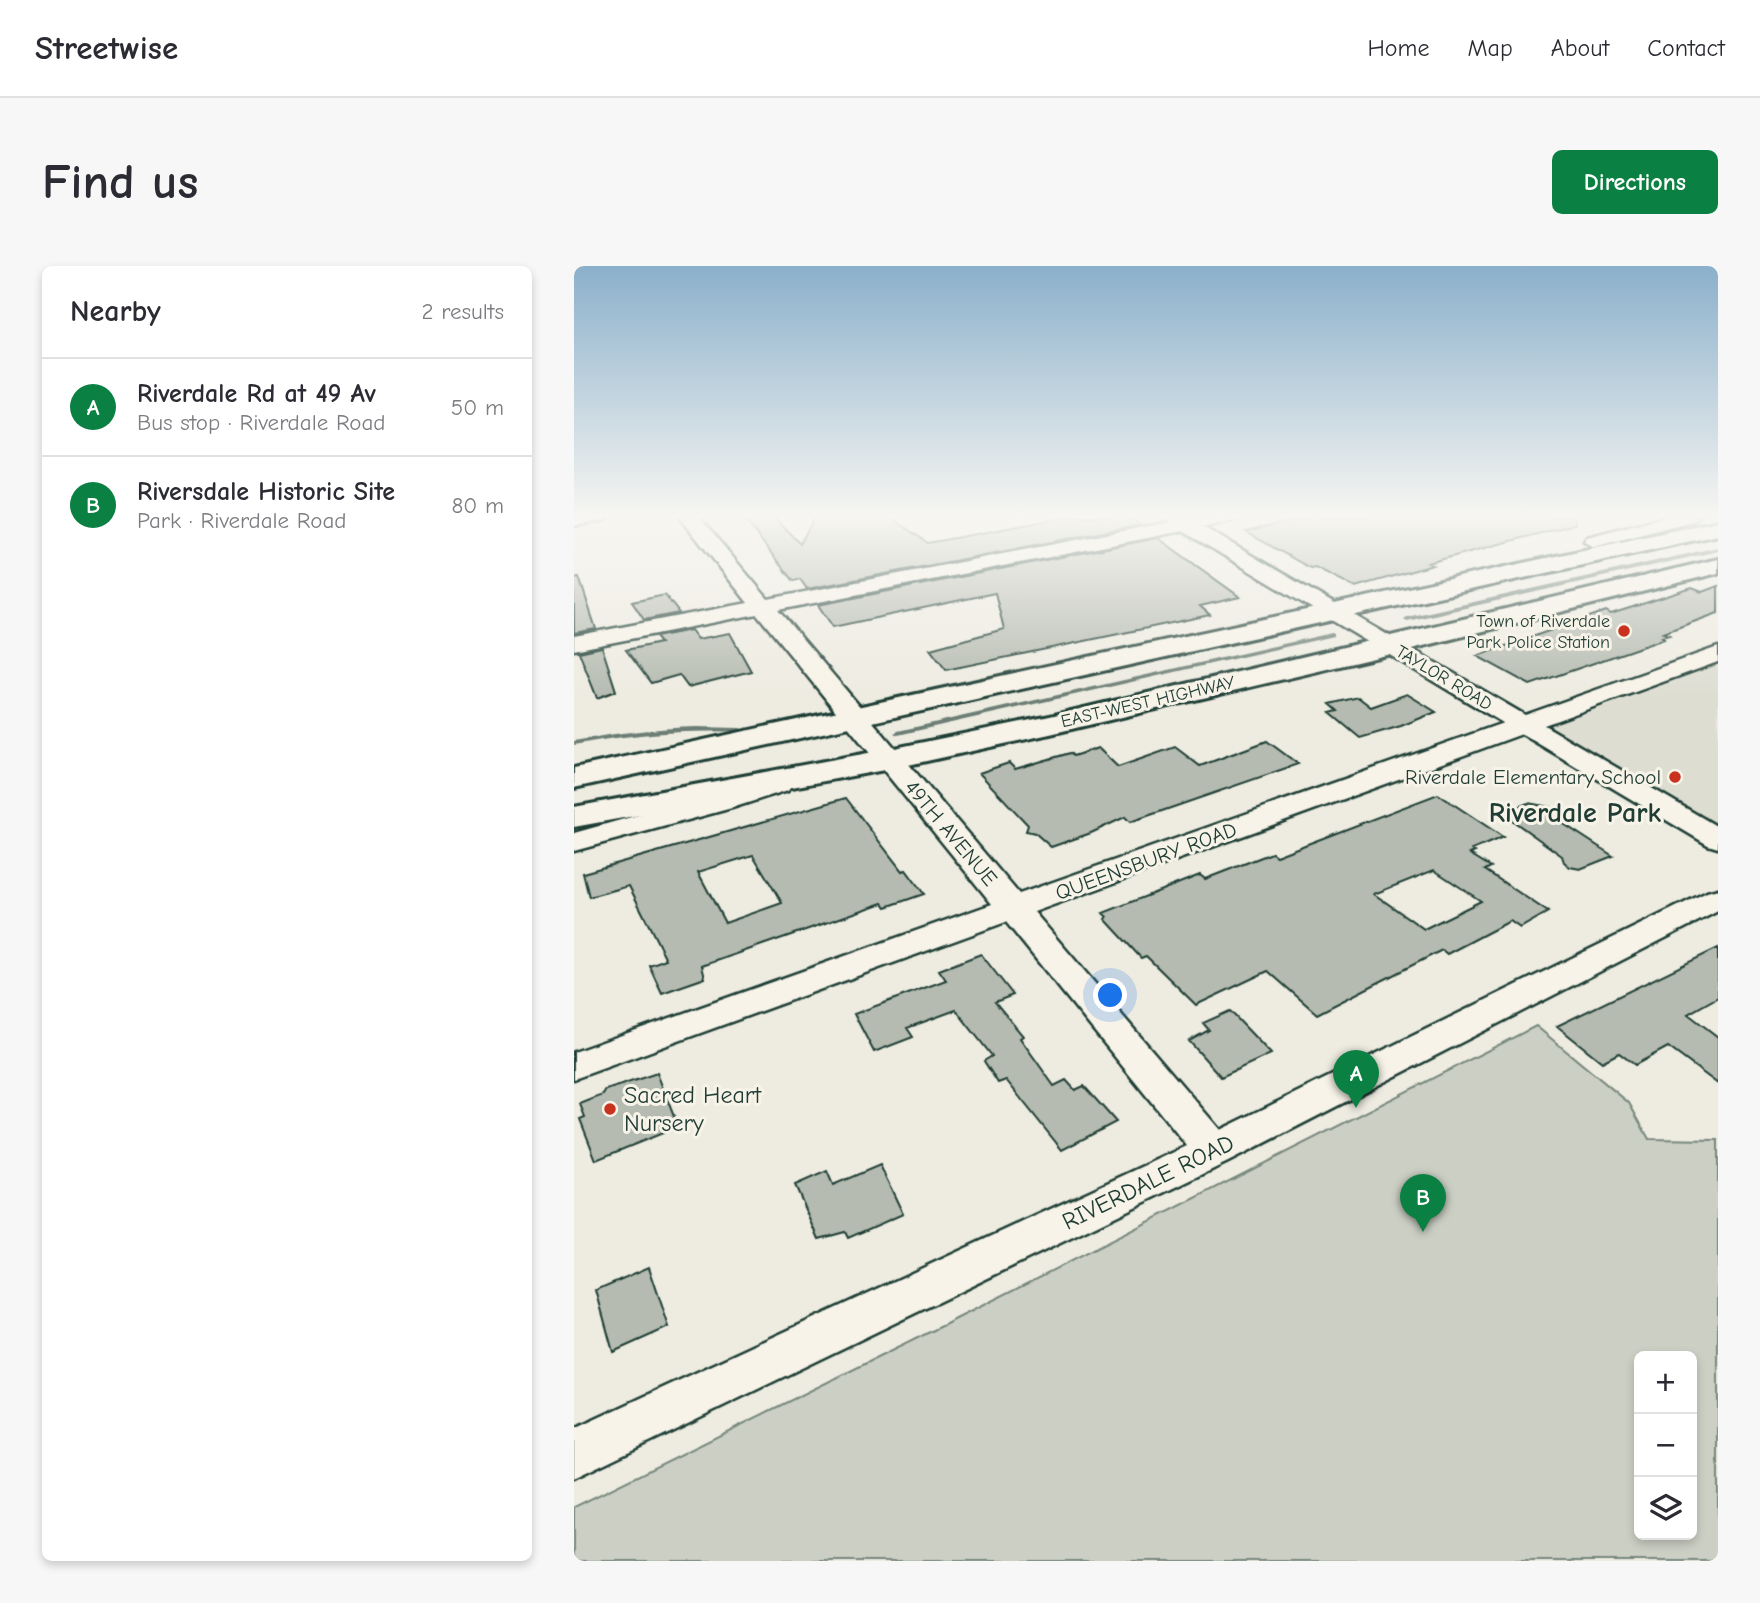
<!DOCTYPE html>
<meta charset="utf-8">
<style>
body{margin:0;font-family:"Comic Neue",sans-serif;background:#f7f7f7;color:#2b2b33}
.controls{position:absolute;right:21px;bottom:21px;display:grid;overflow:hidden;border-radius:10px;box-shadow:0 4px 10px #0003}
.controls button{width:63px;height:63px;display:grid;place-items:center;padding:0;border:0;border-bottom:2px solid #e1e1e2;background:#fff;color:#2b2b33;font:35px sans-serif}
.you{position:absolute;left:537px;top:730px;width:24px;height:24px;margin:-18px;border:5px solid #fff;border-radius:50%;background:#1a73e8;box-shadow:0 0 0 10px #1a73e833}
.badge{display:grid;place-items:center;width:46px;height:46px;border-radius:50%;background:#0b8043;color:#fff;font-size:23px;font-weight:700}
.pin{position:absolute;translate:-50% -58px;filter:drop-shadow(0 2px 4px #0008)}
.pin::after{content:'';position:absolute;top:37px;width:24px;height:21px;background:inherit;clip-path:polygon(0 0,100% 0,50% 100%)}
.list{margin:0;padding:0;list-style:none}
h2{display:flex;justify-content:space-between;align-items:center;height:91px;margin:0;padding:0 28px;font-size:30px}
h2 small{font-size:23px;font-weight:400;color:#7c7c81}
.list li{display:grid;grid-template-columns:46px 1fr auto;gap:21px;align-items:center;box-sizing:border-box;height:98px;padding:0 28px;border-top:2px solid #e1e1e2}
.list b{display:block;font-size:26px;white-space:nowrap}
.list p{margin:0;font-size:23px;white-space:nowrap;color:#7c7c81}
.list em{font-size:23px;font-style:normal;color:#7c7c81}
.icon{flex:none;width:38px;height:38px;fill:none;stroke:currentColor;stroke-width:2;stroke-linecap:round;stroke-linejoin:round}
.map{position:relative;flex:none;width:1144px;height:1295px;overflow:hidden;border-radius:10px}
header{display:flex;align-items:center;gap:42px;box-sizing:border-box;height:98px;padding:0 35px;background:#fff;border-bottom:2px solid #e1e1e2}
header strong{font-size:33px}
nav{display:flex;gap:38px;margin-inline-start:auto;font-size:24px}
.intro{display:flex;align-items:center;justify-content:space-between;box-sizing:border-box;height:168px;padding:0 42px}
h1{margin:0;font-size:49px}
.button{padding:18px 32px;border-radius:10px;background:#0b8043;color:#fff;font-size:24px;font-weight:700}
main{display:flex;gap:42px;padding:0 42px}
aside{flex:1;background:#fff;border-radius:10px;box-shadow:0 4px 10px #0003}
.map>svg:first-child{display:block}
</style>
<header>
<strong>Streetwise</strong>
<nav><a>Home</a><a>Map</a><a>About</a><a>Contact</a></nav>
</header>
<div class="intro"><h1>Find us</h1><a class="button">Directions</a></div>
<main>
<aside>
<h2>Nearby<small>2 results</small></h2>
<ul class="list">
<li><span class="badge">A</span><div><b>Riverdale Rd at 49 Av</b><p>Bus stop · Riverdale Road</p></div><em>50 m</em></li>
<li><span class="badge">B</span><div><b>Riversdale Historic Site</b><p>Park · Riverdale Road</p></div><em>80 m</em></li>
</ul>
</aside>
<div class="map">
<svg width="1144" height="1295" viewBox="0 0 1144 1295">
<rect width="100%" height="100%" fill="#eeece1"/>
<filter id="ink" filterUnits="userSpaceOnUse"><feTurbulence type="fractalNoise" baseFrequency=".0143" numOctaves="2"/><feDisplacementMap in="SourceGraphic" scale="14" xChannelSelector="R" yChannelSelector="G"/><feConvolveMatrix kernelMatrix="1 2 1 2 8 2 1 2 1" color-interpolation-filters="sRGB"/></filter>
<g filter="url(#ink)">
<path fill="#ddddd2" d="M1144,397V562L972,461Z"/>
<path fill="#cccfc4" stroke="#76867c" stroke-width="2" fill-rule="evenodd" d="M962,760L1055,837L1075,873L1144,874V1295H0V1241L370,1059ZM1065,1090H1118V1269H1065Z"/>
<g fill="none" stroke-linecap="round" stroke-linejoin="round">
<path fill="#6c7e74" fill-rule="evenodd" d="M1144,281V285L833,355L830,353L833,351Z
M758,367L760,368V370L324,469L320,467L324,465Z
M123,461L166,462L170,464L166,466C110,464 55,468 0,479V475C41,467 82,462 123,461Z"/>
</g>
<path fill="#b5bbb0" stroke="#1f3d34" stroke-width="2" fill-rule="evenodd" d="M168,250H199L226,278L240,253L249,250H314L354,277L498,250H553L566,259L233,323L226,313L219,315Z
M739,250H1000L1001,258L854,297L859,299L781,321L741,301L736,302L672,266Z
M584,272L666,331L626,340L636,349L372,404L356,383L430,363L421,327L259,361L244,339Z
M5,311L22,363L0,367V312Z
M1144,320V347L1089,367L1095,369L1088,371L1090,373L956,419L903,390L1032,345L1037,348L1118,322L1128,326Z
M91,329L105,347L70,354L58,336Z
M117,364L124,373L156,367L177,405L114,421L105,409L77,417L52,384L86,377L81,371Z
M28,381L42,425L23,432L5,386Z
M833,428L862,446L827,460L786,472L756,447L764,445L756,438L784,431L797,441Z
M693,475L724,498L556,556L551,551L517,567L477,581L461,567L452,565L454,559L405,507L435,497L441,503L496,487L499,490L524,482L544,501L601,481L626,500Z
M864,528L929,571L898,584L901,586L896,588L917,601L911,604L974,646L946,662L936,655L873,688L868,684L743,748L694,705L622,739L572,690L567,692L531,653L533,651L529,647L626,609L631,613L698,587L702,590ZM860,604L907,635L850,663L800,628Z
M272,532L328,605L332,604L350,628L312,641L309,637L128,700L131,712L88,727L75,699L92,693L55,620L15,631L9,607ZM179,589L208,637L151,657L124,606Z
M954,537L976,541V549L1039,590L1006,603L996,601L990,596L988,590L928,547Z
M1144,682V731L1114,748L1144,771V818L1094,781L1061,799L1045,787L1028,796L983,760Z
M407,688L439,729L421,736L449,770L446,772L480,820L492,814L501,824L510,820L542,856L488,884L432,814L424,817L410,795L418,790L382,744L333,762L339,771L300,786L280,748L372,714L365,704Z
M656,745L697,788L647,811L615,775L635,764L629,757Z
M83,807L104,861L22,894L6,853L11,851L6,838L29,829L32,824Z
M306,899L329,948L274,972L271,966L245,973L221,919L253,905L259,919Z
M75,1001L95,1061L39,1086L22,1024Z"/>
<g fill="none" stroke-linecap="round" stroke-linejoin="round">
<defs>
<path id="minor" d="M0,250H35L32,254L0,260Z
M105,250H124L194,333L596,256L598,250L615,252L665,250L662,254L629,261L951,449L1144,381V396L970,459L1144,561V582L1134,579L948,468L460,646L646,864L1133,626L1144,623V645L654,896L0,1212V1163L613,880L432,656L0,813V786L418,638L183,348L0,384V370L174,337ZM609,265L929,457L445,628L204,344Z
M1094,250H1124L1121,254L1020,281L1010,275L1013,271Z
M204,510L214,512L218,518L214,524L158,542L0,585V567Z"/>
<path id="major" d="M1144,255V269L0,522V502Z
M1144,293V307L817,388L476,468L316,503L0,561V541L316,483L476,450Z"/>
</defs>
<use href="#minor" stroke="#1f3d34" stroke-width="5"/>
<use href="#major" stroke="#1f3d34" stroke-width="6"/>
<use href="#minor" fill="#f7f3e8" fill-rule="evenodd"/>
<use href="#major" fill="#f7f3e8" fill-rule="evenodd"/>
</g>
</g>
<linearGradient id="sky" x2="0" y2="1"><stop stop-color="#8bb0cb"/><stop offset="0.58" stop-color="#f7f6f2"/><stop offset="1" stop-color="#f7f6f2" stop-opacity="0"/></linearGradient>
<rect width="1144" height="431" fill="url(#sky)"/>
<g fill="#c8321e" stroke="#f7f3e8" stroke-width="2.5">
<circle cx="1050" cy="365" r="7"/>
<circle cx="1101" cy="511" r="7"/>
<circle cx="36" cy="843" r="7"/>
</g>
<g text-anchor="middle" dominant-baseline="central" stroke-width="6" stroke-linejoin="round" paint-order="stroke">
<g font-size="18" fill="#1f3d34" stroke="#f7f3e8" text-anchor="end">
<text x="1036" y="355">Town of Riverdale<tspan x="1036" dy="21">Park Police Station</tspan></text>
</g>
<g font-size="18" fill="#1f3d34" stroke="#f7f3e8">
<text transform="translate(870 412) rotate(31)">TAYLOR ROAD</text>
<text transform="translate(574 436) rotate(-13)">EAST-WEST HIGHWAY</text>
</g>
<g font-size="21" fill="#1f3d34" stroke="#f7f3e8" text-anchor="end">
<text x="1087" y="511">Riverdale Elementary School</text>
</g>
<g font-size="21" fill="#1f3d34" stroke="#f7f3e8">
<text transform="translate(377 567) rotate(50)">49TH AVENUE</text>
<text transform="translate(572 595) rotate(-20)">QUEENSBURY ROAD</text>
</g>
<g font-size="24" fill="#1f3d34" stroke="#f7f3e8" text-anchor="start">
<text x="50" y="829">Sacred Heart<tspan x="50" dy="28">Nursery</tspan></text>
</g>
<g font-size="24" fill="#1f3d34" stroke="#f7f3e8">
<text transform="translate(574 916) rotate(-26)">RIVERDALE ROAD</text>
</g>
<g font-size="28" font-weight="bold" fill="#1f3d34" stroke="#f7f3e8">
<text x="1001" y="547">Riverdale Park</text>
</g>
</g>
</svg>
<div class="controls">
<button>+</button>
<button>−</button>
<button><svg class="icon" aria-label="layers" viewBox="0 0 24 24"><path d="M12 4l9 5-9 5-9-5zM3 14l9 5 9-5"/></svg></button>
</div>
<div class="you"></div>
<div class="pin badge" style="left:782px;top:842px">A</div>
<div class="pin badge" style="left:849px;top:966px">B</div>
</div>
</main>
